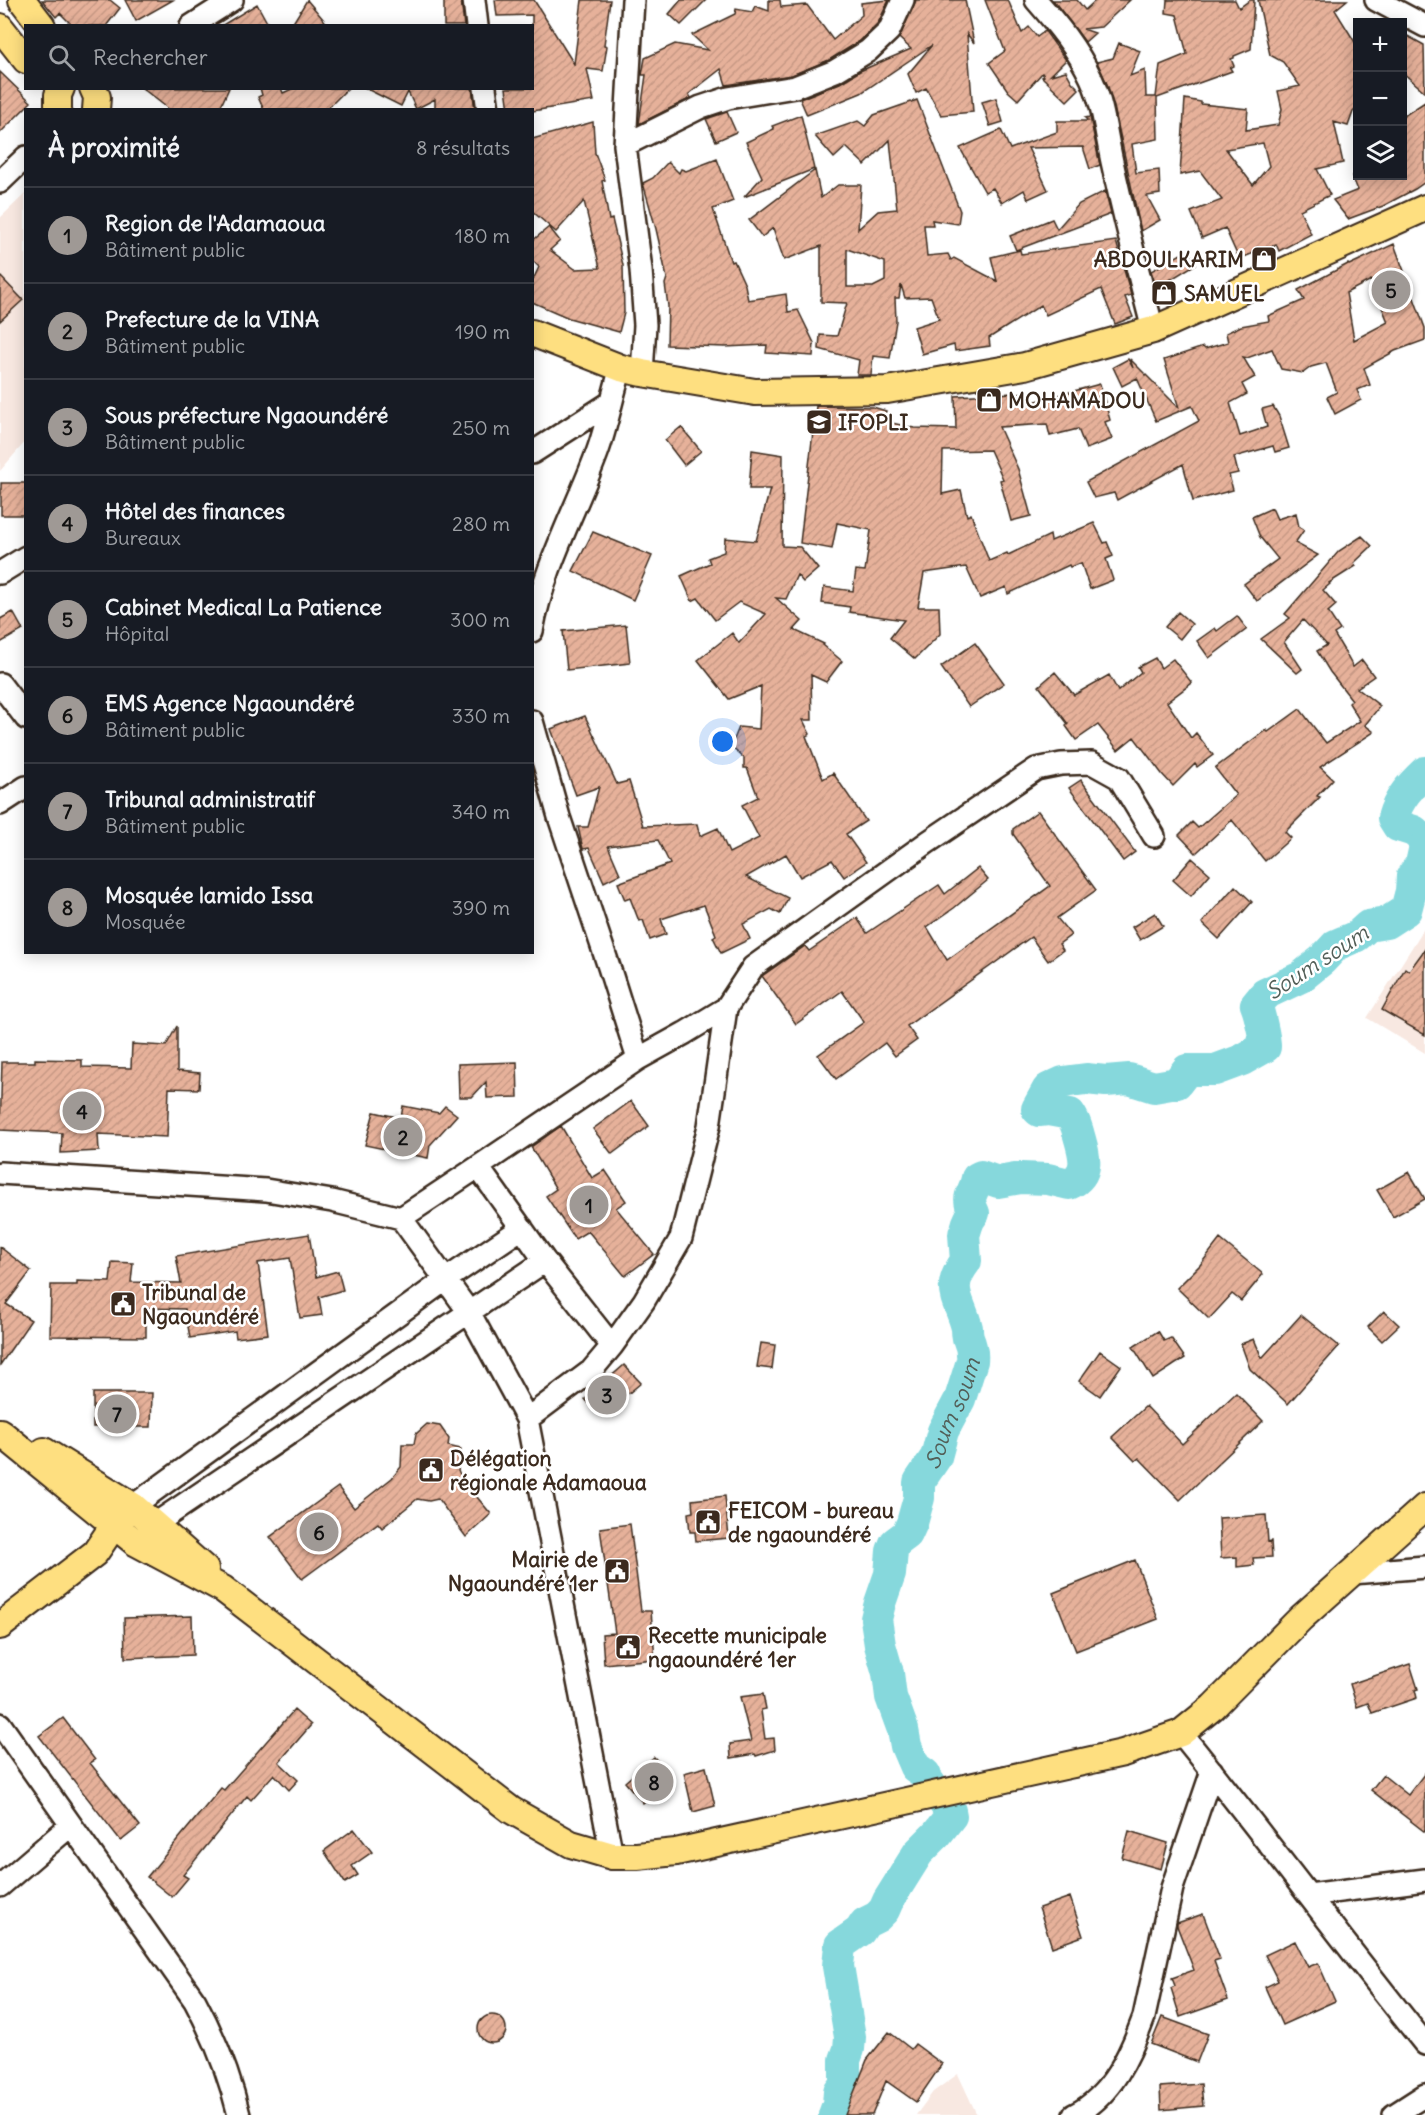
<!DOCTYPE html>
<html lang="fr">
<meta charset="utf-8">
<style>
body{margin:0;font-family:Delius,sans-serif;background:#20242c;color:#f1f3f6}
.controls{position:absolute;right:18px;top:18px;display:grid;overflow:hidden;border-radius:0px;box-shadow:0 3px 15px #0003}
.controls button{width:54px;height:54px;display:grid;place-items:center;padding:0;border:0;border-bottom:2px solid #363941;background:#171b24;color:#f1f3f6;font:30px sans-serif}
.you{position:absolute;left:723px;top:742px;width:21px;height:21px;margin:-15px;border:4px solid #fff;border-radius:50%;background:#1a73e8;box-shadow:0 0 0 9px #1a73e833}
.badge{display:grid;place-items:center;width:39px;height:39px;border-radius:50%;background:#9f9995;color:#111;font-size:20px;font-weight:700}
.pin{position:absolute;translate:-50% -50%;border:3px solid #fff;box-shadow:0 2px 6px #0006}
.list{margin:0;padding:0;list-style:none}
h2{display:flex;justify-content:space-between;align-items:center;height:78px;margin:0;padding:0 24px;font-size:26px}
h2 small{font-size:20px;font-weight:400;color:#9ea1a6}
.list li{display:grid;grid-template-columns:39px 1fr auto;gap:18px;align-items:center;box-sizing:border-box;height:96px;padding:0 24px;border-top:2px solid #363941}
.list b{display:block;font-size:22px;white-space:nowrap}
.list p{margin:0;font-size:20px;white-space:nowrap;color:#9ea1a6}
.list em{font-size:20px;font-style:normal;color:#9ea1a6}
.icon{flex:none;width:33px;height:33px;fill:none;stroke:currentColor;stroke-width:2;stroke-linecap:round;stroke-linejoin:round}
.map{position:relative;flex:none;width:1425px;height:2115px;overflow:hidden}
.search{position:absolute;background:#171b24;box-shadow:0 3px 15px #0003;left:24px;top:24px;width:510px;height:66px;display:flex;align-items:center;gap:15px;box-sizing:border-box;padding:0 21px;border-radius:0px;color:#9ea1a6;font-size:22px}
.panel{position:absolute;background:#171b24;box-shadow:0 3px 15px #0003;left:24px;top:108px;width:510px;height:846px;border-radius:0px}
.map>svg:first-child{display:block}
</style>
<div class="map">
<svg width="1425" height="2115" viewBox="0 0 1425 2115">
<defs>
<pattern id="building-hatch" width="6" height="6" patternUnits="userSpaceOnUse" patternTransform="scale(1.5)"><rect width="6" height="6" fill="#e6b19a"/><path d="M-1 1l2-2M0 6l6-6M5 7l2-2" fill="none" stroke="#c69884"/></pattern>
</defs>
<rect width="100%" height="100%" fill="#fff"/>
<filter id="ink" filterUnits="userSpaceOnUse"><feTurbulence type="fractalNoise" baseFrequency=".0167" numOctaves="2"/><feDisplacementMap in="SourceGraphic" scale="12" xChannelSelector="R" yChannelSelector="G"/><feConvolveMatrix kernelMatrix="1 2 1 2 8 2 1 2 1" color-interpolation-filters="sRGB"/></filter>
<g filter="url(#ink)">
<path fill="#f8e8e1" d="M25,194V442L0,471V218Z
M1425,927V1053L1367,1018Z
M958,2074L977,2115H916L933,2092Z"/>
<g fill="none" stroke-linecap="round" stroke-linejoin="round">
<g stroke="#86d8dc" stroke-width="32">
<path d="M1425,772C1411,785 1398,799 1393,818L1398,826L1414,831L1425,841"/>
<path id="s1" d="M834,2115L838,2104L839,2092L845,2084V2060L849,2049L850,2037L838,1966L840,1945L860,1931L865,1923L877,1917L884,1910L888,1901L918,1853L937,1834L951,1816L950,1811L928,1781L925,1774L915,1767L906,1746L903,1730L891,1697L888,1673L880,1645L876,1619L880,1603L890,1574L892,1551L895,1543L907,1534L912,1523L919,1498V1482L936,1457L943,1431L960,1399L972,1361C973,1353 971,1345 968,1338C967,1334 967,1331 967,1328C960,1299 944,1290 966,1261L964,1234C968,1228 965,1223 974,1213C965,1193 974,1196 977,1178L981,1176L998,1182L1021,1178L1048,1179L1069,1184C1093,1173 1083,1151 1078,1132C1076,1125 1075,1121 1070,1114L1048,1110L1039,1111L1037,1109L1048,1089L1063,1082L1086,1079L1106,1081L1129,1079L1154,1087L1177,1083L1187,1070H1215L1242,1060L1265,1047C1266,1042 1259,1011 1256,1005L1265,994L1301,977L1322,960L1336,945L1357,936L1368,926L1386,923L1406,910L1411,891L1412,876L1421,864L1425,846"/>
</g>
</g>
<path fill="url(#building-hatch)" stroke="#3b2a1e" stroke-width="1.5" fill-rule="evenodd" d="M42,0H110L120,8L106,26H73L60,13L56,17Z
M125,0H173L136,21Z
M307,0L329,26H291Z
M444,0H461L464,26H444Z
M495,0H534L574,64L582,0H610L604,45L607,46L603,71L587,69L594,101L532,111V110H509L506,88H532V15L497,16Z
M681,0H706L681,25L669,14Z
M769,0H780L781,7L807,5L833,40L862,15L861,3L889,0L878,23L860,41L829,60L792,75L726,85L721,69L689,94L691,98L639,124L646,75H642L645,58L675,44L708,50L692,35L735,14L736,9L752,12L755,6L769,11Z
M916,0H965L974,43L967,34L973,112L941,115L926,88L916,93L908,74L932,45L861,93L807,115L800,99L840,83L860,71L911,49L899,38Z
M985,0H1008L1022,33L1029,27L1037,37L1045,31L1066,60L1051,75L1066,71L1072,82L1079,89L1067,101L1042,77L1044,76L1042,73L1018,100L1008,91L989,63L1005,51Z
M1053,0H1077L1085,10L1096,0H1130L1101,27L1083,29L1095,33L1085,42Z
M1167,0H1235L1239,8L1250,0H1254L1251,49L1234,56V58L1231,59L1234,66L1230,68L1232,71L1157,98L1158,139L1132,144L1136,173L1159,170L1160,194L1147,196L1160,220L1141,231L1114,107L1107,84L1097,62L1113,58L1119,43L1140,51L1130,76L1145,70L1146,97H1156L1160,65L1187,54L1177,15L1166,13Z
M1258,0H1347L1335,10L1358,47V107L1353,112L1348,126L1334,122L1343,163L1317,169L1330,195L1300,210L1311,234L1279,251L1276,244L1239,259L1225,228L1202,238L1191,212L1222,200L1200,171L1180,175L1185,99L1201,102V104L1248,109L1246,130L1278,125L1282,109L1278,91L1300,86L1283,62L1270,55ZM1263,143L1269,166L1253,185L1226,149Z
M257,4L269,26H221Z
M1402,33L1424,45L1425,92L1402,72Z
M0,72L31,102L0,133Z
M142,88H229L219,110H170Z
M260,88H281L283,93L294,88H348L326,110H264L258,97L262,95Z
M365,88H472L475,110H435V99L416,109L408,92L401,106Z
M996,98L1003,122L990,126L982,102Z
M917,100L960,211L958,224L932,220L933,225H924L927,256L948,254L951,260L954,258L997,281L991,257L1020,250L1021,254L1116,241L1131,295L1125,297L1133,317L1115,324L1101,289L1046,315L1041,305L989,338L990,346L955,351L954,345L922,354L914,327L939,319L931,297L905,298L901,285L899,298H895L896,321L890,358L873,356L871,375H857L859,360L819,349L820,335L837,336L847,303L821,302V246L784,260L773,228L762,237L749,220L815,170L821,198L838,185H861L858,229L878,211L897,209L890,140L865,165L846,147L834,158L815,136L858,121L865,126L874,115ZM847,249L885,262V281L873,287H847Z
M1425,102V182L1415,189L1383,206L1348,219L1333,200L1358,190L1352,176H1402V117Z
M727,112L736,132L716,141L706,119Z
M801,115L814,169L744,197L762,177L746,142L774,129L772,126Z
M1090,117L1100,165L1090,169L1083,147L1028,148L1048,190L1028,199L1024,190L1002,203L993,188L985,192L960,148L1001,130L1010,149L1057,132V121H1088L1085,118Z
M593,122L595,153L605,180L602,181L609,220L612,219L623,265L624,313L619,332L569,318L532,302V282L539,267L532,260V241L549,227L560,241L550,250L575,269L600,268L584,201L556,232L532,211V139Z
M717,159L733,201L713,209L731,262L734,261L745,285L748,300L786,294L788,312L798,310L814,343L813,356L766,353L767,345L725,347L667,345L668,306L665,284L667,278L656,229L643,183L653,178L668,162L679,173L681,169L686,171Z
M1105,191L1111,214L1016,250L1010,236L1052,219L1057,229L1079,204Z
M1394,244L1425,328V340L1395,351L1364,368L1370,385L1357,390L1361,400L1335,414L1327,397L1337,392L1326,363L1311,367L1303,373L1281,369L1272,349L1247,358L1243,357L1255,377L1242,384L1247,394L1230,403L1240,436L1267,427L1262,409L1273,406L1279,416L1289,448L1275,452L1273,446L1234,457L1238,473L1229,475L1233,490L1193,501L1183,464L1117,500L1114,493L1094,498L1086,482L1199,421L1192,406L1156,421L1137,378L1122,386L1113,367L1128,359L1133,368L1130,359L1179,408L1164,360L1203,347L1205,349L1228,342L1226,333L1241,326L1269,321L1268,316L1304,300L1298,290L1348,264L1349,265ZM1371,280L1388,322L1354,340L1346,293Z
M1188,250L1196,264L1168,281L1173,291L1160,298L1151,271Z
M0,276L23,300L0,321Z
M1100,384L1110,420L1105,422L1112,439L1086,449L1078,429L1050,436L1047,424L999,427L1018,469L1031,516L1011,521L1000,480L1003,479L990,450L943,451L942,494L961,490L967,516L971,514L989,561L1007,553L1008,555L1050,535L1051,541L1094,523L1104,543L1107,542L1113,556L1106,559L1113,580L1090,589L1081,563L1070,567L1069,565L1008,594L1006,587L980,598L966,567L924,573L918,607H939L940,634L915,659L890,638L904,620L849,612L850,607L822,603L824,587L853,591L856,570L865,571L871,530L837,523L832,549L800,543L816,406L873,407L886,411L883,421L914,428L956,429L955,396L1033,392V402Z
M681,427L701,451L684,465L665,440Z
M752,450L783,455L782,546L800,547L818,569L803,582L797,575L786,599L776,598L802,621L794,630L824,644L823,645L842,661L826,682L811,675L812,720H803L810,734L806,736L823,779L833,773L866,821L846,834L866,862L844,877L832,860L800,877L786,854L746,877L788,898L780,914L771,909L743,924L750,939L721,953L713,937L716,935L704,905L661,919L666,934L650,940L643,920L639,921L630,898L625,900L618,883L670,864L658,840L608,846L620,874L604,882L589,848L583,849L578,827H588L599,787L576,795L551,729L585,716L617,784L629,781L643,826L697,824L700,836L718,828L729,853L759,838L742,805L758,797L747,768H744V758L731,747L739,727L759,729L761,686L729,699L698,660L732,633L739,643L766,614L739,602L715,620L698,598L692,601L681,576L710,563L708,558L724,552L725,538L756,541L770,489H749Z
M1,483H26V515H1Z
M1272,508L1277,519L1296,513L1299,527L1304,530L1295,543L1318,555L1257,601L1244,584L1278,559L1260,537L1252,517Z
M593,532L652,556L633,600L573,571Z
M1362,536L1372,546L1354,563L1356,566L1329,583L1330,584L1323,590L1336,605L1328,612L1340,630L1334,634L1343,649L1353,667L1362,660L1374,676L1357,688L1380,706L1365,725L1374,732L1320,767L1333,779L1317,796L1320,797L1285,832L1291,838L1265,861L1232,820L1196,853L1179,835L1192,822L1198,828L1236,795L1215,768L1266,730L1268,732L1300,709L1326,743L1360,721L1349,703L1352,700L1330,672L1317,651L1327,645L1303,620L1284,642L1302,669L1297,673L1261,639L1290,618L1285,614L1339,551Z
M13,612L23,630L0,643V619Z
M1178,612L1192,624L1180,639L1165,627Z
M1237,616L1247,629L1209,658L1197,641L1215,628L1217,631Z
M626,625L630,663L567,670L563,631Z
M975,643L1004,683L969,707L941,667Z
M1155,658L1161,668L1173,659L1192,683L1167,702L1191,738L1196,733L1213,755L1197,767L1195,764L1173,786L1162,774L1134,737L1118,750L1098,725L1076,740L1066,726L1068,724L1039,686L1055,672L1074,695L1109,675L1118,691L1141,672L1138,667Z
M1081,780L1135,852L1123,861L1069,788Z
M1038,811L1096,890L1057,918L1071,935L1059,944L1063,950L1048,961L1031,937L907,1026L917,1040L895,1056L885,1043L836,1079L818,1055L864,1022L842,991L796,1024L762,976L805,946L809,951L857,918L867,933L939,885L945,894L978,868L988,880L954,908L927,927L947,960L1050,886L1013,834V829Z
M1192,858L1210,874L1191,896L1173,880Z
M1235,886L1252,902L1219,939L1202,923Z
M1155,913L1163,926L1140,940L1132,927Z
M1425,949V1035L1382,1010L1405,968L1409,971Z
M177,1026V1071L200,1073L199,1089L169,1088L167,1137L98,1134L99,1151L61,1153L62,1133L0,1130L2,1062H35V1059L82,1060V1067L131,1068L132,1044L166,1046Z
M517,1062L518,1097L487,1098L486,1082L472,1097H459L458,1064Z
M631,1101L649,1126L612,1154L593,1129Z
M403,1106L439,1113L445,1106L457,1115L430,1145L428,1158L365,1145L374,1112L401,1118Z
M561,1126L592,1178L605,1170L626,1201L616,1208L654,1254L625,1276L588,1231L575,1239L546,1196L556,1189L531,1147Z
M1409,1172L1425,1199L1393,1217L1377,1190Z
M309,1234L316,1277L338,1271L343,1290L319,1297L322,1315L300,1318L290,1258L258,1263L268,1334L236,1338L235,1331L190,1338L185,1309L146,1308V1337L50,1336L51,1285H77V1281L110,1282L112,1262L133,1263L131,1282L181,1283L176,1256Z
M1220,1239L1263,1274L1241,1301L1232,1294L1209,1319L1177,1288L1200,1265Z
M0,1247L31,1271L6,1304L31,1320L0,1365Z
M1384,1311L1399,1325L1382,1341L1368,1327Z
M1301,1315L1339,1346L1288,1404L1250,1369L1241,1344L1254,1339L1262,1358Z
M1158,1331L1164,1341L1171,1338L1185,1358L1153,1379L1133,1347Z
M761,1343L775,1345L772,1369L757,1367Z
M1100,1351L1121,1366L1100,1396L1079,1381Z
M624,1365L641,1383L616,1404L610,1397L594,1410L585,1399Z
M93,1393H152L151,1427H93Z
M1236,1393L1263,1421L1180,1500L1139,1458L1135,1461L1112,1437L1146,1406L1182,1444Z
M427,1424L440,1426L449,1439L448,1446L461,1449L458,1470L462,1479L491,1514L466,1537L438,1499L429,1501L417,1499L382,1528L378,1523L302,1579L270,1537L338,1487L354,1508L392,1478L401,1467L402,1444H414L416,1434Z
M725,1496L729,1538L696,1541L695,1532H690L688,1513L693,1512L692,1500Z
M1266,1515L1268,1542L1271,1541L1272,1557L1253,1558L1254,1565L1237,1567V1557L1221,1558L1219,1518Z
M630,1524L641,1611H651L655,1659L604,1664L602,1634L615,1633L600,1528Z
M1135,1560L1158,1619L1076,1651L1053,1593Z
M192,1616L193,1655L125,1658L124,1618Z
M1410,1664L1418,1689L1415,1690L1417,1698L1372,1713L1368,1703L1357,1707L1350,1684Z
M763,1694L766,1709L761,1710L765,1739L774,1738L775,1750L756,1756L755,1754L731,1758L730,1744L751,1741L740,1697Z
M294,1710L311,1725L279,1762L298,1780L289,1790L274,1774L251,1800L247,1796L183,1875L188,1878L172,1897L147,1877L221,1788L224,1790Z
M63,1718L95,1760L90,1763L140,1826L121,1841L39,1736Z
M654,1757L672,1778L643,1803L625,1782Z
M706,1767L715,1806L693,1812L684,1773Z
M1425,1773V1832L1371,1790L1383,1775L1408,1795Z
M354,1829L372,1852L352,1866L358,1875L345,1883L324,1851Z
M1129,1831L1168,1843L1161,1869L1122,1858Z
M1070,1897L1083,1936L1052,1947L1039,1908Z
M1203,1914L1220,1959L1214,1961L1228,2000L1180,2017L1171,1988L1175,1986L1172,1978L1194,1970L1177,1926V1923Z
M1295,1941L1308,1967L1318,1963L1335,2001L1282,2025L1265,1987L1278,1981L1265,1955Z
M478 2029a14 14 0 1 1 28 0a14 14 0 1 1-28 0Z
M1162,2017L1208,2034L1197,2062L1151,2044Z
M889,2032L911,2049L915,2044L942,2064L916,2102L886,2081L872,2115H845L867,2060Z
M1201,2084L1203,2106L1161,2110L1160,2087Z"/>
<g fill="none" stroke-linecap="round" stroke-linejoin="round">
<defs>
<path id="minor" d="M474,0L477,26
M633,0L625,145L641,270L645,325L642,373
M1036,0C1057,24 1077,48 1091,78C1104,106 1106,136 1113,166C1125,221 1139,275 1153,330
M1376,0L1425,26
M191,26L232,0
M485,88L488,110
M625,145L701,107L728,98L795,87L835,71L868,51L889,31L903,0
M0,182L26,157
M532,453L610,403
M0,573L26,557
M532,631C543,569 575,512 597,453C607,426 612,396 621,368
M0,684L26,718
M0,804L26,787
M638,1059L685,1033L726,1008L753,967L928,842L1036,769L1061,764L1092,763L1119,778L1154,836
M478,1167L638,1059L609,967L559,817L532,721
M0,1173L266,1190L332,1201L401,1218L469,1312L527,1419L612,1856
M401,1218L478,1167L545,1261L612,1346L591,1371L527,1419
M612,1346L644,1301L681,1238L709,1126L726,1008
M133,1506L445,1280L522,1228
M155,1524L545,1261
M1352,1573L1425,1567
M0,1724L195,2001C215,2038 229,2074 239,2115
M1181,1733C1264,1835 1342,1941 1425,2044
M0,1886L71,1825
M1309,1895L1425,1880
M1074,2115C1112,2096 1130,2055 1144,2017L1172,1888L1212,1771
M1394,2115L1425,2095"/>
<path id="major" d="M22,0L42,26
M0,27L26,60
M93,88L97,97L96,110
M58,110V95L61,88
M532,333L621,368L642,373L755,392L887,390L1025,366L1153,330L1425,208
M0,1432L135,1542L223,1589L511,1810L571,1844L612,1856H637L676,1852L1123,1753L1181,1733L1213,1707L1301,1618L1425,1507
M44,1451L133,1506L205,1569
M0,1626L95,1553L114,1525L126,1513"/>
</defs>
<use href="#minor" stroke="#3b2a1e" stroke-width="26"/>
<use href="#major" stroke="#3b2a1e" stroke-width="30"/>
<use href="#minor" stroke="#fff" stroke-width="21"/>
<use href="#major" stroke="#fedf80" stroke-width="26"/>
</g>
</g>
<defs>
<symbol id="shop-square" viewBox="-11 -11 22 22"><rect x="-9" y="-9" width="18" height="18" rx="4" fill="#3b2a1e" stroke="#fff"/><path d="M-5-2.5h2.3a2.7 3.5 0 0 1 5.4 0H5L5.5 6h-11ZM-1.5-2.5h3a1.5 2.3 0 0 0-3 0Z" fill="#fff"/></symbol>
<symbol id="university-square" viewBox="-11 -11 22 22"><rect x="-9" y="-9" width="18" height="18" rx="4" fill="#3b2a1e" stroke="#fff"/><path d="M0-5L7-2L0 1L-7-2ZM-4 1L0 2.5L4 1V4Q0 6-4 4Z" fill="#fff"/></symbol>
<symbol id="civic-square" viewBox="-11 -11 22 22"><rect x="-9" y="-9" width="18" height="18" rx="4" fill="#3b2a1e" stroke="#fff"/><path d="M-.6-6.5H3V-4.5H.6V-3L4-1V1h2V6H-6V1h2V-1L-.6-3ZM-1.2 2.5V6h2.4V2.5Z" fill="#fff"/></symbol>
</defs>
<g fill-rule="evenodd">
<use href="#shop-square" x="1249" y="244" width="30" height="30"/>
<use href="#shop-square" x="1149" y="278" width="30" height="30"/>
<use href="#shop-square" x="974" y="385" width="30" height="30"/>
<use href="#university-square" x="804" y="407" width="30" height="30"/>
<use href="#civic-square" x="108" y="1289" width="30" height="30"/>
<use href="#civic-square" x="416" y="1455" width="30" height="30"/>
<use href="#civic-square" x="693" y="1507" width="30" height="30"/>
<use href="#civic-square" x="602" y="1556" width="30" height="30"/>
<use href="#civic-square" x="613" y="1632" width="30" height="30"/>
</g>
<g text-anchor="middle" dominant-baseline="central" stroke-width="5" stroke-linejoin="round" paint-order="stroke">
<g font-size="21" font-weight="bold" fill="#3b2a1e" stroke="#fff" text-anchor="start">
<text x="1244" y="259" text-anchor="end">ABDOULKARIM</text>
<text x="1184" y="293">SAMUEL</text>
<text x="1008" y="400">MOHAMADOU</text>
<text x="838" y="422">IFOPLI</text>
<text x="142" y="1292">Tribunal de<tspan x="142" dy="24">Ngaoundéré</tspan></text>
<text x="450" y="1458">Délégation<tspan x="450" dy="24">régionale Adamaoua</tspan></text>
<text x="728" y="1510">FEICOM - bureau<tspan x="728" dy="24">de ngaoundéré</tspan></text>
<text x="598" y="1559" text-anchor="end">Mairie de<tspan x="598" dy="24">Ngaoundéré 1er</tspan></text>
<text x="648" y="1635">Recette municipale<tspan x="648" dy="24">ngaoundéré 1er</tspan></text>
</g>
<g font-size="22" font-style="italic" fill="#525e57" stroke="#fff">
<text transform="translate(1317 962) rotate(-33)">Soum soum</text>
<text stroke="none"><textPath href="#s1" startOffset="789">Soum soum</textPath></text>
</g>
</g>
</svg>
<div class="controls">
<button>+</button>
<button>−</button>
<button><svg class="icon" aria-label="layers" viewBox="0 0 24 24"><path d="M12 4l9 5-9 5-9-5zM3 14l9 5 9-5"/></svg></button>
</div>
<div class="you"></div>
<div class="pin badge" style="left:589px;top:1205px">1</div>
<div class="pin badge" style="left:403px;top:1137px">2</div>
<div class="pin badge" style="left:607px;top:1395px">3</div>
<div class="pin badge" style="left:82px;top:1111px">4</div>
<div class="pin badge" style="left:1391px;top:290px">5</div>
<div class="pin badge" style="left:319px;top:1532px">6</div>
<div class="pin badge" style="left:117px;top:1414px">7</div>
<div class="pin badge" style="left:654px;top:1782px">8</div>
<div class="search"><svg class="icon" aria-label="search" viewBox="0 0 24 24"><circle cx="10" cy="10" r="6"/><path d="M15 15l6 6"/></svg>Rechercher</div>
<section class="panel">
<h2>À proximité<small>8 résultats</small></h2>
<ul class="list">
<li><span class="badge">1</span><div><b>Region de l'Adamaoua</b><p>Bâtiment public</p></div><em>180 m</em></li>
<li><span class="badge">2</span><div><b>Prefecture de la VINA</b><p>Bâtiment public</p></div><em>190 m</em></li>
<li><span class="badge">3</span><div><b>Sous préfecture Ngaoundéré</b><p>Bâtiment public</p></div><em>250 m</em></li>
<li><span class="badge">4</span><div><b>Hôtel des finances</b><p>Bureaux</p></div><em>280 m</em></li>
<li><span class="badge">5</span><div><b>Cabinet Medical La Patience</b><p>Hôpital</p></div><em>300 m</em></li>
<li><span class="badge">6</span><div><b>EMS Agence Ngaoundéré</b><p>Bâtiment public</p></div><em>330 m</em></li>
<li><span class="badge">7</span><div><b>Tribunal administratif</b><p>Bâtiment public</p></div><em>340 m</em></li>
<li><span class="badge">8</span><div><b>Mosquée lamido Issa</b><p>Mosquée</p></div><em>390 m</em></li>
</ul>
</section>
</div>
